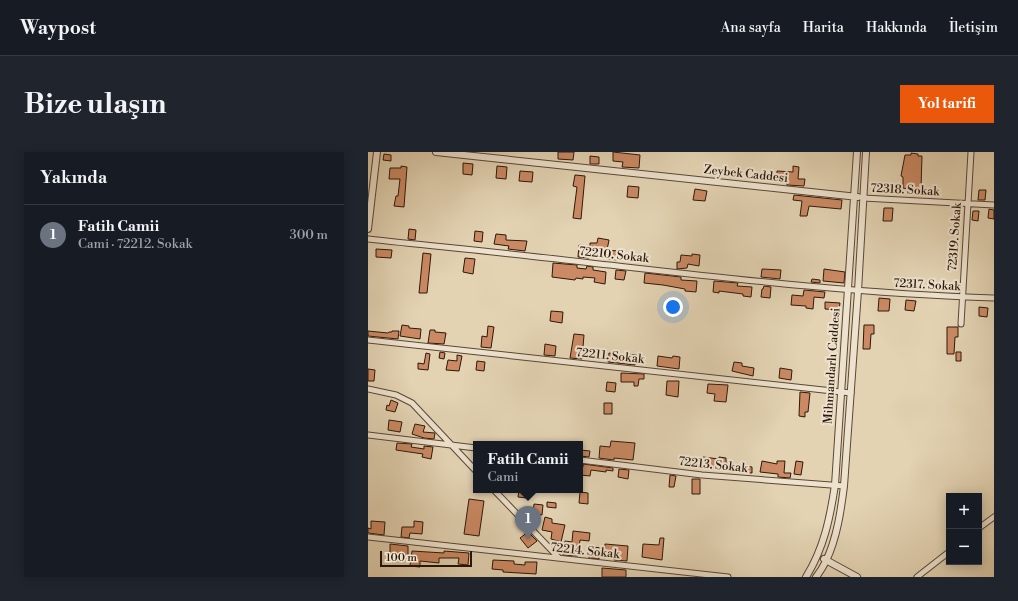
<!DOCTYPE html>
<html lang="tr">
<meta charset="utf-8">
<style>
body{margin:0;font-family:"Libre Bodoni",serif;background:#20242c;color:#f1f3f6}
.controls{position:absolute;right:12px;bottom:12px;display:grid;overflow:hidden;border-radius:0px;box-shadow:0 2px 10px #0003}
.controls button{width:36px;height:36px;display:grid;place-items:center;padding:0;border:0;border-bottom:1px solid #363941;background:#171b24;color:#f1f3f6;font:20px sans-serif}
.scale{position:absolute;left:12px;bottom:10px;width:92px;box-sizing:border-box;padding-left:4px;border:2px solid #2c180b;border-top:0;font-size:11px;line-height:14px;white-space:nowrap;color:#2c180b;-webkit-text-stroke:3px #ede2ce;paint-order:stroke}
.you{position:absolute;left:305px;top:155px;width:14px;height:14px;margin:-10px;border:3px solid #fff;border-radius:50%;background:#1a73e8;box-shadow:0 0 0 6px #1a73e833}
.badge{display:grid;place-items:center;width:26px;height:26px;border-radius:50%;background:#ea580c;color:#fff;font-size:13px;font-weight:700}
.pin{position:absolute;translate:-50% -33px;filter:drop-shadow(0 1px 2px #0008)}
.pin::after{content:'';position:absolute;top:21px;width:14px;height:12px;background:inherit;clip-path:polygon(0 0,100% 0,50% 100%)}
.popup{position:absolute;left:105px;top:289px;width:110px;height:52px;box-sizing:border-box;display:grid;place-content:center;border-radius:0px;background:#171b24;filter:drop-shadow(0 1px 3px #0005);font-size:13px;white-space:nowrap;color:#9ea1a6}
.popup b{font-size:15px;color:#f1f3f6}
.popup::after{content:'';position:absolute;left:50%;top:100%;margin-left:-8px;border:8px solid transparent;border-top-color:#171b24}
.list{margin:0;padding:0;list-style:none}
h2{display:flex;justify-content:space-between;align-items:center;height:52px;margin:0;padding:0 16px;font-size:17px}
h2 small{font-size:13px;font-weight:400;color:#9ea1a6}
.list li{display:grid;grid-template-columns:26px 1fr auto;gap:12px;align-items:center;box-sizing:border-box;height:60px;padding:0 16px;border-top:1px solid #363941}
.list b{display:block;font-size:15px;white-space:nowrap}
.list p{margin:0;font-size:13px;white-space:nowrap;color:#9ea1a6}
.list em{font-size:13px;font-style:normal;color:#9ea1a6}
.map{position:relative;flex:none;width:626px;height:425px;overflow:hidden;border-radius:0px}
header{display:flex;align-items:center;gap:24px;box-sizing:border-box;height:56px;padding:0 20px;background:#171b24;border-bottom:1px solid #363941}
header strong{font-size:19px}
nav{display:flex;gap:22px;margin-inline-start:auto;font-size:14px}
.intro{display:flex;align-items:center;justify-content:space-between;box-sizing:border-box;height:96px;padding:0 24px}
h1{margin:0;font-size:28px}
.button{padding:10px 18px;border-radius:0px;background:#ea580c;color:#fff;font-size:14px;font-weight:700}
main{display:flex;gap:24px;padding:0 24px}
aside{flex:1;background:#171b24;border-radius:0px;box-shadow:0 2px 10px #0003}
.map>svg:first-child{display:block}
</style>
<header>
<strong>Waypost</strong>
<nav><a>Ana sayfa</a><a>Harita</a><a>Hakkında</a><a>İletişim</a></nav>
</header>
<div class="intro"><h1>Bize ulaşın</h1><a class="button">Yol tarifi</a></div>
<main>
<aside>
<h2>Yakında<small></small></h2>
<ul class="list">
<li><span class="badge" style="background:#6b7280">1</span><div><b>Fatih Camii</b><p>Cami · 72212. Sokak</p></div><em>300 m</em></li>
</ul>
</aside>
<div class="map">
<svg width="626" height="425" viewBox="0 0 626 425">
<rect width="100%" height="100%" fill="#e3d3b3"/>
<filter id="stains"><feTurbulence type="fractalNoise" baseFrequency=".005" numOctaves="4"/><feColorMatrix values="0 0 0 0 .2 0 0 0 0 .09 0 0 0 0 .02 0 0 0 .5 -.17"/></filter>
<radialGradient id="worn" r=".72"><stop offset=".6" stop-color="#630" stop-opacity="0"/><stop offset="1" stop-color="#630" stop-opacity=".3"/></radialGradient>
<path fill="#cb8a64" stroke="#2c180b" d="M190,0H206L205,8L190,7Z
M245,0L272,3L271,16L254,15L255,10L245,9Z
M543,1L550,2V4H554L553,37H548V39H540V37L535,36V25L533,24L537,3H543Z
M16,2L23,3V9L15,8Z
M222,4L231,5V12H222Z
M95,11L105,12L104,23L95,22Z
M33,14L39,15L36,55L26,54L28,44H30L32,27H21L22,16H33Z
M129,14L139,15L138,27L128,26Z
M425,14L431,15L430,27H437L436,34L419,33V29L409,28V19L425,20Z
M152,19L165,20L164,30L151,29Z
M207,23L217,24L213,67L205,66L209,35L205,34Z
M260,34L271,35L270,46L259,45Z
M327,37L339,39L337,49L325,48Z
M611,38H618L617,48H610Z
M426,43L474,48L473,57L441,54L439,64H432L434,49L425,48Z
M516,56H525L524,69H515Z
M621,57L626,58V67L620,66Z
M605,59H611L610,69L604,68Z
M41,77L48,78L47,88L40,87Z
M107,79L115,80L114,90L106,89Z
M128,82L138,83V88L159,89L157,99L140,97L141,94L126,92Z
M230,86L241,88L239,98L250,99L249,108L234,106V105L221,103V106L210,105L211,93L222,94V91H229Z
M8,97L24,98L23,106L8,105Z
M55,101L63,102L59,141H51Z
M324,102L332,103L331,114L320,112L319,116L309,117V110H312L313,103L324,104Z
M97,106L107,107L105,122L95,120Z
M185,111L209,113V116L218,117L219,114L225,115V118L238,120L237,132L226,130L227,126L215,125V127L208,126L207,128L184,125Z
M394,117L413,118L412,127L393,125Z
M456,117L477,120L476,131L455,129Z
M248,118L258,119L256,128L247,127Z
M277,121L313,125V128L329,129L328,140L317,139V137L295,133L276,131Z
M444,127L452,128V131L443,130Z
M346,129L370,131L369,134L384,135L383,145L375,144V142L351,139V141L345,140Z
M396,134L403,135L402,146L393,145L394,137H395Z
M436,138L457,140L456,146L446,145L445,157L438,156V154L423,153L424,143L435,144Z
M511,146L522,147L521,159H510Z
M538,148L548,149L546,159L537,158Z
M457,150L472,151L471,158L457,157Z
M611,155L620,156L619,165L611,164Z
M183,159L195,160L194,171L182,169Z
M34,173L41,174V176L53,177L52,187L32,184Z
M496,173H506V182H503L502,197H495Z
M120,174L126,175L123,196L113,195L114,184L119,185Z
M579,175H590V185H587L586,202H579Z
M62,178H67V180L78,181L76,192L60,191Z
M0,179L20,181L21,180H24V179H31L30,187L0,184Z
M206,182L216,183L214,207L202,206Z
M177,192L188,194L187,204L176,203Z
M72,200L77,201L76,207L71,206Z
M588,200H593V209H588Z
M58,201L62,202L60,218L50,217V211L56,212Z
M241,201L258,204V202L269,203L267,213L240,210Z
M89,203L94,204L91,219L78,218L80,208L89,209Z
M290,204L304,206L305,204L312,205L311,217L289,214Z
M109,209L117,210L116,219L108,218Z
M366,210L374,211V214L386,216L385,224L364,219Z
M412,216L424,218L423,228L411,226Z
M0,217L7,218L6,229H0Z
M253,221L276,222V227H271L270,234H266V230H253Z
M299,229H311L310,245L298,243Z
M239,230L248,231L247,240L238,239Z
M340,232L360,233L358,250L346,249L347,242L339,241Z
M432,240L442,241L440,260H437V265L431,264Z
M23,248L30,251L27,260L18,258L19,253L21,254Z
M236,251H244V262H236Z
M21,268L34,270L32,280L20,278Z
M47,272L57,274L55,280L67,281L66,287L56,286L44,282Z
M243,289L267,291L265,308L246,306V308L231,306L232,294L242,295Z
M29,291L44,292L43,295L56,297V294L65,295L63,307L54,305L55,302L28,298Z
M212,298L222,299L221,305L212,304Z
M335,305L351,307V305L358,306V311L384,315V321L333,315Z
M394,309L409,312V309H417L416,321H423L422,326L410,325V322L392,320Z
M428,309L435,310L433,323L426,322Z
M215,312L245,316V319L238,318V320L223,318L222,324L212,323V315H215Z
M251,317L261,318L260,327L250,325Z
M302,323L308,324L306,335H301Z
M324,327H332V342H324Z
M151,338H160L159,346L150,345Z
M212,340L220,341V352L211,351Z
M101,347L116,349L111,384L96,382Z
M179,350L188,351V356L179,355Z
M166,352L175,353L174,363L165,362Z
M177,365L184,367V371L197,373L193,390L183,387L184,380L174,378Z
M3,369L17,370L16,383L0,381V376L3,377Z
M46,369L55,370L54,382L42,381L41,386L33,385L34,375H46Z
M205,379L222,381L221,389L212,388L210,404L195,403L197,389L204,390Z
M160,380L169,389L160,396L152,386Z
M292,386H296L294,408L274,405L275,392L291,393Z
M22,392L40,394V403L22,402Z
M237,392L260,394L259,409L246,408V404L231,403V407L221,406L222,395L237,396Z
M44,399L76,401V399L101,401L100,413L90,412L91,406H71V411L52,409V415L42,414Z
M125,408L146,409V412L157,413V410H169L168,422L135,420V418L124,417Z
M234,416L258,418V425H234Z"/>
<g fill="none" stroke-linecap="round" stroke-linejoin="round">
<defs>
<path id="minor" d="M495,46L626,53
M0,87C74,95 149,102 223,111C357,126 491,142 626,146
M593,172L603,0
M0,188L483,241
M0,237L28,243L44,251L108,319
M0,283L108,296
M212,308L334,323L476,334
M126,338L191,406
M611,376L626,365
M0,385L360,425
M549,425L581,400"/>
<path id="tertiary" d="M68,0L490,45
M0,77L9,0
M456,407L489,425
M438,425C456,396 462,366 467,333L489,0
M448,425C452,420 455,415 458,409C469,386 473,358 476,334L490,139L498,0"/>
</defs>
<use href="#minor" stroke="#5a4735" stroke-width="7"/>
<use href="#tertiary" stroke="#5a4735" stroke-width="8"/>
<use href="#minor" stroke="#ede2ce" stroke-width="5"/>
<use href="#tertiary" stroke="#ede2ce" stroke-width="6"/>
</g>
<g text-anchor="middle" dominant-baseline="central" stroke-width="4" stroke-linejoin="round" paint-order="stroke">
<g font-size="12" fill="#2c180b" stroke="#ede2ce">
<text transform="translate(378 22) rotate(6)">Zeybek Caddesi</text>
<text transform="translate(537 38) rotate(3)">72318. Sokak</text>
<text transform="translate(587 85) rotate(-86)">72319. Sokak</text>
<text transform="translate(246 103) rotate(6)">72210. Sokak</text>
<text transform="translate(559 133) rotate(3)">72317. Sokak</text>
<text transform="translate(242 204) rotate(6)">72211. Sokak</text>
<text transform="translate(464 214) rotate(-86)">Mihmandarlı Caddesi</text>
<text transform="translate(345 313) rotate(6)">72213. Sokak</text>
<text transform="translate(217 399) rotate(6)">72214. Sokak</text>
</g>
</g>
<rect width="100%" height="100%" filter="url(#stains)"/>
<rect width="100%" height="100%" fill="url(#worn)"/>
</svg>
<div class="controls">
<button>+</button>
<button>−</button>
</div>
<div class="scale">100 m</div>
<div class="you"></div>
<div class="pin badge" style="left:160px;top:387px;background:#6b7280">1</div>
<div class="popup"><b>Fatih Camii</b>Cami</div>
</div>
</main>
